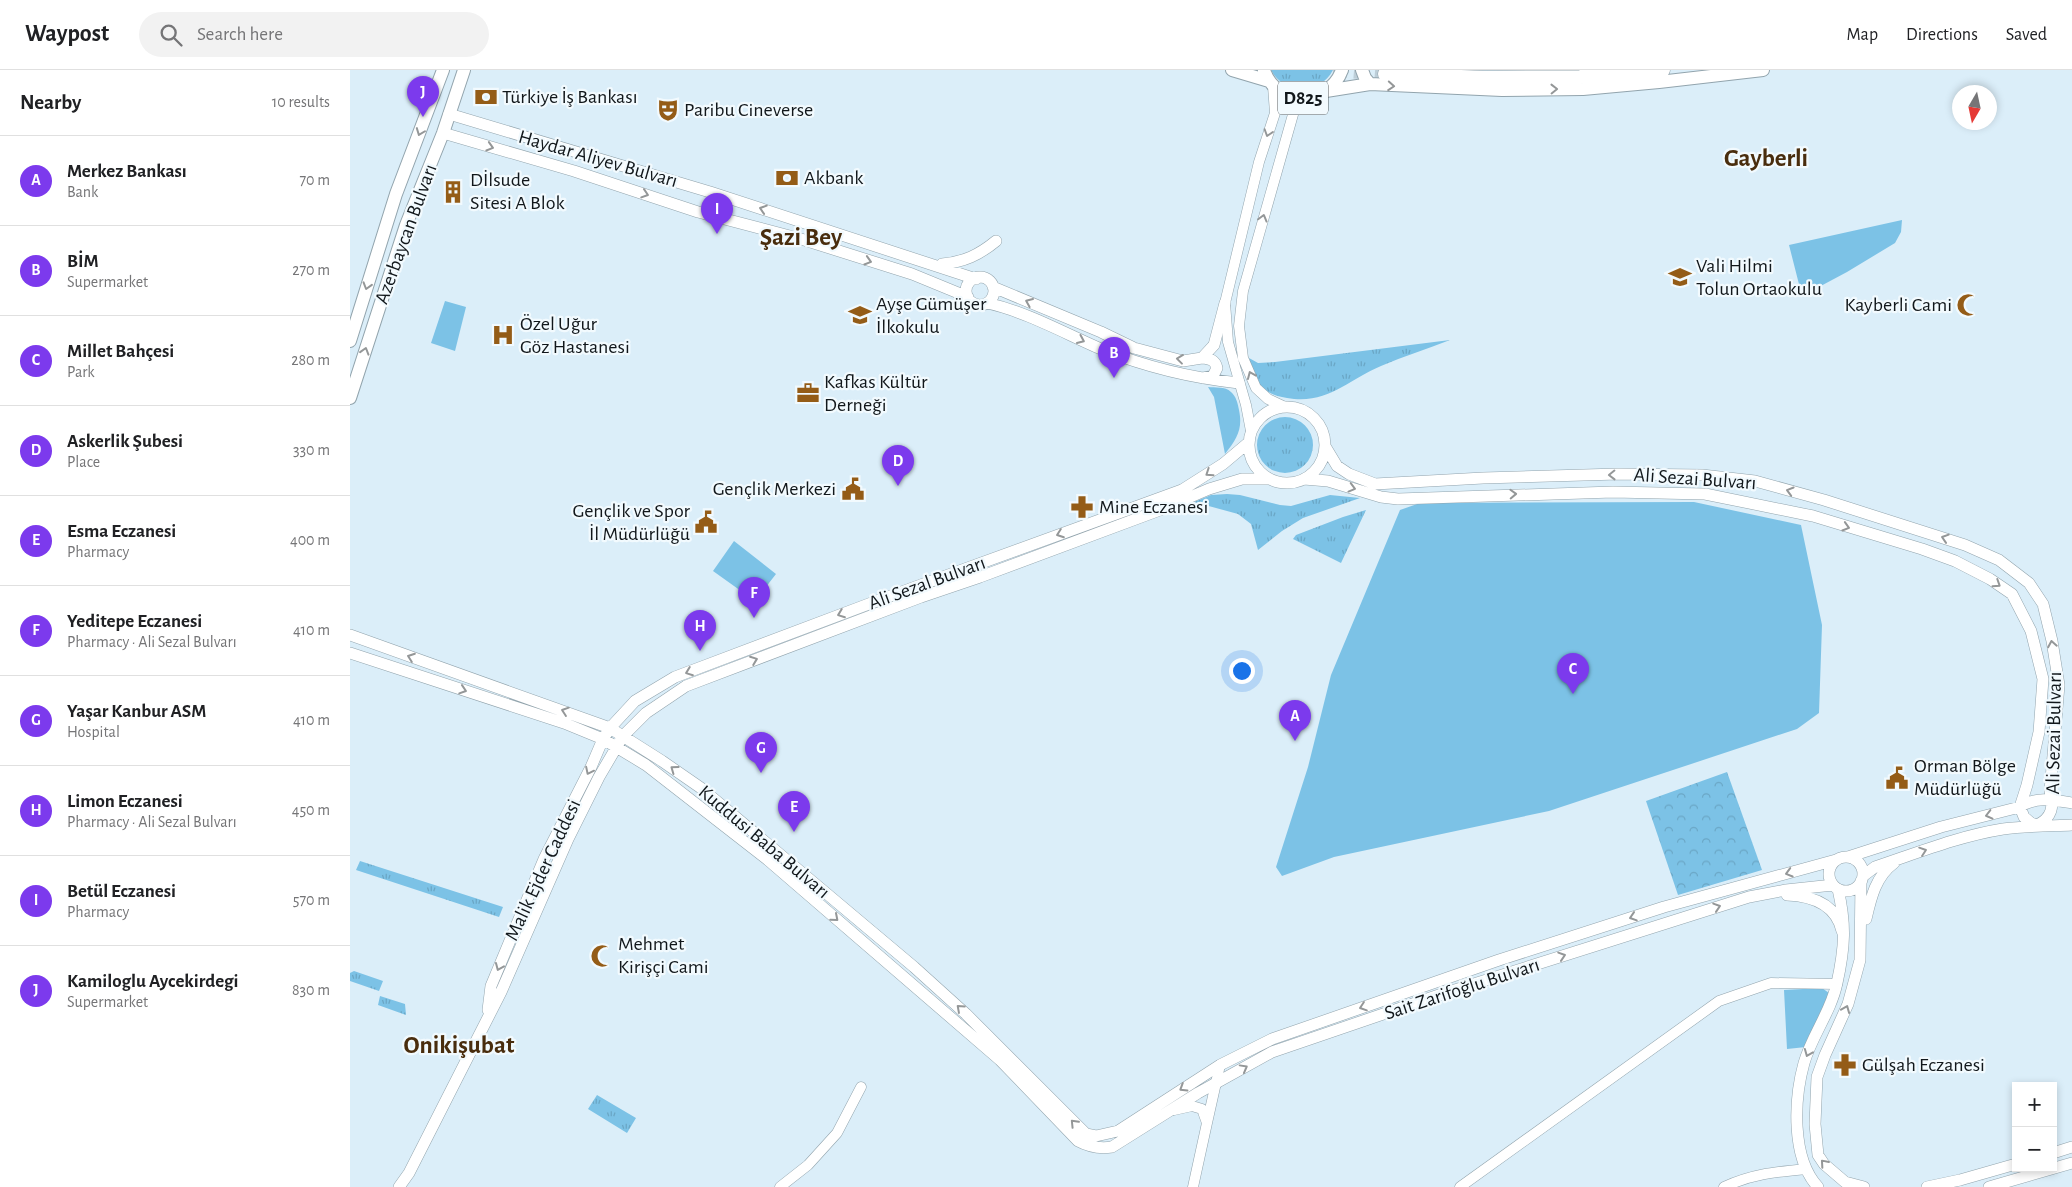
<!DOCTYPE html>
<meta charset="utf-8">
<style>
body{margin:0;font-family:"Alegreya Sans",sans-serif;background:#f2f2f2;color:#202124}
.controls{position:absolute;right:15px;bottom:15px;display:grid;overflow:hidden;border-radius:0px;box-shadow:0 2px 8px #0003}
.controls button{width:45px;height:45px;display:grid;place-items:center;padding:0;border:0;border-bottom:1px solid #e0e0e0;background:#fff;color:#202124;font:25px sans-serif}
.compass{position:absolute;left:1602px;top:15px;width:45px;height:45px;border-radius:50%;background:#fff;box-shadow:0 2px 8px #0003;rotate:189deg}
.you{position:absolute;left:891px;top:600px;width:18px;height:18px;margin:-12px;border:4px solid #fff;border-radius:50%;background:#1a73e8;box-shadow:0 0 0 8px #1a73e833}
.badge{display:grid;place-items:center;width:32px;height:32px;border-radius:50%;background:#7c3aed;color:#fff;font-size:16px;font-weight:700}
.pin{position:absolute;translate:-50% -41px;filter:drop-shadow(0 1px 2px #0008)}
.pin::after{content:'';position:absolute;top:26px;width:18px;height:15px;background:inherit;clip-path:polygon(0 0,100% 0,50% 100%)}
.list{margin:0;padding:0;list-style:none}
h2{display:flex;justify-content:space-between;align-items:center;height:65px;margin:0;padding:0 20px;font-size:21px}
h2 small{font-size:16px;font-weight:400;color:#757577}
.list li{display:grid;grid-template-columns:32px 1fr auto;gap:15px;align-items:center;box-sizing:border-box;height:90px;padding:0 20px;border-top:1px solid #e0e0e0}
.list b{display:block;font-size:19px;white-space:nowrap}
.list p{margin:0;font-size:16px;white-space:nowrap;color:#757577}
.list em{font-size:16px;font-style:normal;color:#757577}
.icon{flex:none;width:28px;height:28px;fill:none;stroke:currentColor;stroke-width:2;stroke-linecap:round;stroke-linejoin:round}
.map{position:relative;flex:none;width:1722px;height:1117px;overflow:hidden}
header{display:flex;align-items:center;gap:30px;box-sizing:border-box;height:70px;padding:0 25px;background:#fff;border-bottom:1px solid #e0e0e0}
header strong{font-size:24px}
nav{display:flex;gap:28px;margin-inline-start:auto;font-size:18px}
.search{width:350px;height:45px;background:#f2f2f2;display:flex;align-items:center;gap:12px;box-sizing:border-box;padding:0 18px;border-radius:28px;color:#757577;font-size:19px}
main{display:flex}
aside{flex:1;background:#fff}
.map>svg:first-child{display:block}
</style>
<header>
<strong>Waypost</strong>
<div class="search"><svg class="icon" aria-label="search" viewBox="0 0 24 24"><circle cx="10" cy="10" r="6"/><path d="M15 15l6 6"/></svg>Search here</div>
<nav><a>Map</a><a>Directions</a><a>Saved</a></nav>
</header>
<main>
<aside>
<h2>Nearby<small>10 results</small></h2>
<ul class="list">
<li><span class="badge">A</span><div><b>Merkez Bankası</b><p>Bank</p></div><em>70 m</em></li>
<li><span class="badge">B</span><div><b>BİM</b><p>Supermarket</p></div><em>270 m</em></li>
<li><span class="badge">C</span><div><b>Millet Bahçesi</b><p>Park</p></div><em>280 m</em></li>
<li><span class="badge">D</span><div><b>Askerlik Şubesi</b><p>Place</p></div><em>330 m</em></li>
<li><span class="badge">E</span><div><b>Esma Eczanesi</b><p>Pharmacy</p></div><em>400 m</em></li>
<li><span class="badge">F</span><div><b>Yeditepe Eczanesi</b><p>Pharmacy · Ali Sezal Bulvarı</p></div><em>410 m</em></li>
<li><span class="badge">G</span><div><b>Yaşar Kanbur ASM</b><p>Hospital</p></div><em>410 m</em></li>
<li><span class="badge">H</span><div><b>Limon Eczanesi</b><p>Pharmacy · Ali Sezal Bulvarı</p></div><em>450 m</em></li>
<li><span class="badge">I</span><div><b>Betül Eczanesi</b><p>Pharmacy</p></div><em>570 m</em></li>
<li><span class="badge">J</span><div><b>Kamiloglu Aycekirdegi</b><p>Supermarket</p></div><em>830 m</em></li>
</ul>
</aside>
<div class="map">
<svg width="1722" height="1117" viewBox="0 0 1722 1117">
<defs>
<pattern id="grass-tufts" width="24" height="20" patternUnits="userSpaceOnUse" patternTransform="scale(1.25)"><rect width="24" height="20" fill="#7cc2e6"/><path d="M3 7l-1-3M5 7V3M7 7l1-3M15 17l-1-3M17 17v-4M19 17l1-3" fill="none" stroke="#6aa6c5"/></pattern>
<pattern id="forest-crowns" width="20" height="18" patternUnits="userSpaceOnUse" patternTransform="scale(1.25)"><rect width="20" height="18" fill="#7cc2e6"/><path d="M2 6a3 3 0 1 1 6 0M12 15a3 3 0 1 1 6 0" fill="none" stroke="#6aa6c5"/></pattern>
</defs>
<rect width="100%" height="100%" fill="#dbeef9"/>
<path fill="url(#grass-tufts)" d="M921,0H983C970,25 934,25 921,0Z
M1100,270C1077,279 1054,286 1031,296C997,310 978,335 937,328C909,323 906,312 899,288L908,293L925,292Z
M907 375a28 28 0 1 1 56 0a28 28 0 1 1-56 0Z
M877,424L890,425L930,435L941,436L980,425L1010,428L953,448L932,461L908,480L901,454L888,444L844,432L861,425Z
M1016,440L991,493L943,469L946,465L993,447Z
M10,791L153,837L149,847L6,800Z
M4,901L33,911L29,921L0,911V903Z
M30,926L55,934L56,945L28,935Z
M247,1025L286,1048L277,1063L238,1039Z"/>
<path fill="url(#forest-crowns)" d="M1377,702L1412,800L1328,825L1296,731Z"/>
<path fill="#7cc2e6" d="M1552,150L1551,162L1545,173L1497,202L1452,226L1439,175Z
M95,231L116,237L105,281L81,273Z
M858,317C865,318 875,316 881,322C886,326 888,334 889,340C893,359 887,369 875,384L864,327Z
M1344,432L1451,455L1472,555L1469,643L1447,659L1199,741L984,787L932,806L926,797L958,697L981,605L1050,440L1070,433Z
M384,471L426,504L405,531L363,501Z
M1472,918L1479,923L1456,977L1437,979L1434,920Z"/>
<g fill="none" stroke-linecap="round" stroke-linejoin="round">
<path stroke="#bdced8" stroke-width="14" stroke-dasharray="14 7" stroke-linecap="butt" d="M983,0L1035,4"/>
<defs>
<path id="tertiary" d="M935,337L918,329L906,318L893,288L889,256L893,221L944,41L963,27
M901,361L896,335L878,272L875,233L909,92L925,43L923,16
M824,1040L842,1036L852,1039L857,1053L843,1117
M857,1053L870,995
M430,1117L458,1095L487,1063L511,1017
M1110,1117L1369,931L1421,913L1487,914
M1374,1117C1402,1104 1425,1102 1456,1099"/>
<path id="secondary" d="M99,44L360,122L626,209
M93,63L224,101L348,142L451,169L562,204L618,227
M592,194C614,192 629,185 646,171
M616 221a14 14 0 1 1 28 0a14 14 0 1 1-28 0Z
M643,217L751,262L784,278L833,291L852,288L864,275L875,233
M637,233C677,242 714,263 751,279C796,297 841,308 889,313
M852,288C861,289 865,290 867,298L863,306L853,308
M899 375a38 38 0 1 1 76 0a38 38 0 1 1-76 0Z
M954,409L978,411L1031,427L1048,429L1263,422L1355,424L1463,446L1572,479L1605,491L1640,509L1662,524L1681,561L1693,609L1689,662L1677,715L1670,737L1674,747L1681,753L1687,755C1702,748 1704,737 1700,721L1709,615L1702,571L1693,534L1679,513L1649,490L1615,475L1474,430L1405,411L1352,405L1268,404L1133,408L1025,414L999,404L987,396L975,376
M0,565L260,658L312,691L351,718L564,897L616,944L736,1064L746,1066L768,1061L870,995L922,969L1149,890L1314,837L1486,790
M0,583L214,653L253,669L296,695L418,790L650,990L728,1071C739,1077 749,1079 762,1077L848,1023L922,982L1089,925L1399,827L1436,820L1483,815
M1498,787L1591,757L1670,737C1686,726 1704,730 1722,733
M1479 804a17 17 0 1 1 34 0a17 17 0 1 1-34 0Z
M1513,806L1525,797C1567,783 1609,766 1653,759C1676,756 1699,756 1722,755
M1511,811L1510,890L1498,934L1475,985L1467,1007L1465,1054L1468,1085L1474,1094L1495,1112L1514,1117
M1437,825C1462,826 1486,834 1492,861
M1516,849C1521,827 1526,806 1544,793
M138,940L141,916L194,789L241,697L253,669L260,658L285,631L325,607L524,532L832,420L873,394L898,373
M1703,1083L1722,1077
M49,1117L59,1103L151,922L218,769L249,707L273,666L296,643L336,616L571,527L630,507L810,440L859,419L892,409H919
M1468,1117C1441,1088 1444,1029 1454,993C1462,965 1481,942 1487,913C1495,877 1496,854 1488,819
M1577,1117L1610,1110L1666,1094
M1639,1117L1722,1093"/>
<path id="primary" d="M882,0L919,11
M914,0C926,37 979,36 992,0
M1012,0L1015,8L1020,14
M976,21L1020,14L1152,20L1233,19L1309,12L1413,0
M0,271L46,124L93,0
M0,328L56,155L93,63L114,0"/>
<path id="trunk" d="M1035,4L1136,8L1230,7L1313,0"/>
</defs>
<use href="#tertiary" stroke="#92a4ad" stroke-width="11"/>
<use href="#secondary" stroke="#92a4ad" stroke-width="12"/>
<use href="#primary" stroke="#92a4ad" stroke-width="14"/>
<use href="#trunk" stroke="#92a4ad" stroke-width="15"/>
<use href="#tertiary" stroke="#fff" stroke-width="10"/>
<use href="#secondary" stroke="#fff" stroke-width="11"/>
<use href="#primary" stroke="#fff" stroke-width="12"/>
<use href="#trunk" stroke="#fff" stroke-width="14"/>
</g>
<defs><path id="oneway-chevron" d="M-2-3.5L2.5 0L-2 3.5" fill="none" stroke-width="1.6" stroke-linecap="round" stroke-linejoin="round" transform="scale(1.25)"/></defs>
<g stroke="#949798">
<use href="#oneway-chevron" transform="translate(1041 16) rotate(4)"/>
<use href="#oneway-chevron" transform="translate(1204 19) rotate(-1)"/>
<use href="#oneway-chevron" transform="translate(70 62) rotate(111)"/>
<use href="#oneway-chevron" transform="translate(918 63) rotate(108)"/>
<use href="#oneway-chevron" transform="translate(140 77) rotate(17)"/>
<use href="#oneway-chevron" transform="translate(295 124) rotate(18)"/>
<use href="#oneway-chevron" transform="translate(413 139) rotate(-162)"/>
<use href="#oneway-chevron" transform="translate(913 148) rotate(-75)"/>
<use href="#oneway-chevron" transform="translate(518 191) rotate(17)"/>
<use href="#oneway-chevron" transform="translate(17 216) rotate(107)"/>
<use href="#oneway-chevron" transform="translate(679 232) rotate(-157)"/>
<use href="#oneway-chevron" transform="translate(731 270) rotate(24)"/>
<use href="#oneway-chevron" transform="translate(15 281) rotate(-73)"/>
<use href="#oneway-chevron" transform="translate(830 289) rotate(-173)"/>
<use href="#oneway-chevron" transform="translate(901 305) rotate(-113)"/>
<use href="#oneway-chevron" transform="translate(859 403) rotate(146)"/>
<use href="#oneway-chevron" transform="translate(1262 405) rotate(179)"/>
<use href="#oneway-chevron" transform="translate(1002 418) rotate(15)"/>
<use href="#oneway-chevron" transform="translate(1440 421) rotate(-164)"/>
<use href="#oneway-chevron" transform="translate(1163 424) rotate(-2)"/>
<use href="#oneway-chevron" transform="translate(1496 457) rotate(17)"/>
<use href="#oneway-chevron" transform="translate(710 464) rotate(160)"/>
<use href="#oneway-chevron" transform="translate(1595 468) rotate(-162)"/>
<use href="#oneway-chevron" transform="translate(1647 514) rotate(33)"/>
<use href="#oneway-chevron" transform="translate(491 544) rotate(159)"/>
<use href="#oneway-chevron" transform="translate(1702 574) rotate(-100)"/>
<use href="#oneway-chevron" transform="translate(61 587) rotate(-160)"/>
<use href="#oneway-chevron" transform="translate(404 590) rotate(-21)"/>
<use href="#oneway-chevron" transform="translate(339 602) rotate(159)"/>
<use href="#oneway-chevron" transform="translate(113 620) rotate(18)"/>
<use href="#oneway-chevron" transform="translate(215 641) rotate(-161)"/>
<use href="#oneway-chevron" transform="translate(324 699) rotate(-144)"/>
<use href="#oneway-chevron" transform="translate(239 701) rotate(116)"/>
<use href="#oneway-chevron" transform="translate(1639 745) rotate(166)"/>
<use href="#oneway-chevron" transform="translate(1573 781) rotate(-19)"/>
<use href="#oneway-chevron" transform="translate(1439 803) rotate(164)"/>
<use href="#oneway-chevron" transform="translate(1367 837) rotate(-18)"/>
<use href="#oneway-chevron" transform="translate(1283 847) rotate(162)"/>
<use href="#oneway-chevron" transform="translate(485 848) rotate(41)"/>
<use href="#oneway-chevron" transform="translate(1212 886) rotate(-18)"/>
<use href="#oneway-chevron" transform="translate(149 897) rotate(113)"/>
<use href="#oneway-chevron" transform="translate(1013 937) rotate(161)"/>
<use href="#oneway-chevron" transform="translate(610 938) rotate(-138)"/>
<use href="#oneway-chevron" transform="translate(1496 939) rotate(-68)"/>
<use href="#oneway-chevron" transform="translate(1458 983) rotate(112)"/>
<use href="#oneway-chevron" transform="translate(894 998) rotate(-29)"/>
<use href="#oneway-chevron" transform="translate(833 1018) rotate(148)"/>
<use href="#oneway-chevron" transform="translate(724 1053) rotate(-134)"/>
<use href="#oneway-chevron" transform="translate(1474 1093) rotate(-131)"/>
</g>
<defs>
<symbol id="bank-bare" viewBox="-9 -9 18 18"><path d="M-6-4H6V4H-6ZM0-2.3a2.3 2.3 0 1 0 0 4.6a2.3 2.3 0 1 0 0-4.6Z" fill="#945c17" stroke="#f2fafe" stroke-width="2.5" paint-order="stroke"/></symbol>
<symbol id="theatre-bare" viewBox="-9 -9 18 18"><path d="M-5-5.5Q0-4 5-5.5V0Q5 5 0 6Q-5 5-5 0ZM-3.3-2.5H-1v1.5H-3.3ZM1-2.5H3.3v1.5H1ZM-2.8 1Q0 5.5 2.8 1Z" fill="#945c17" stroke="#f2fafe" stroke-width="2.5" paint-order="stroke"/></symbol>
<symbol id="building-bare" viewBox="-9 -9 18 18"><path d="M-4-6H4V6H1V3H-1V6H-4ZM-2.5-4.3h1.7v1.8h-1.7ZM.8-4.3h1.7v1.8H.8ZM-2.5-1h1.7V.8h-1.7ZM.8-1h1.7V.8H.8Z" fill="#945c17" stroke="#f2fafe" stroke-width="2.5" paint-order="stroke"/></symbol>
<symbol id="school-bare" viewBox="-9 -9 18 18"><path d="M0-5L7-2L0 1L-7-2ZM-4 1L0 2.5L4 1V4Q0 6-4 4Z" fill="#945c17" stroke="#f2fafe" stroke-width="2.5" paint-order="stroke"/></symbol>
<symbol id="mosque-bare" viewBox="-9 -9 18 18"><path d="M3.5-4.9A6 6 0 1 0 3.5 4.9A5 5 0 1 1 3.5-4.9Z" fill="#945c17" stroke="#f2fafe" stroke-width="2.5" paint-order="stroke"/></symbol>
<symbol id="hospital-bare" viewBox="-9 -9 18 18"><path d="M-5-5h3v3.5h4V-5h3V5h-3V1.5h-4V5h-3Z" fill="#945c17" stroke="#f2fafe" stroke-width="2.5" paint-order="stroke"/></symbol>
<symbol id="office-bare" viewBox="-9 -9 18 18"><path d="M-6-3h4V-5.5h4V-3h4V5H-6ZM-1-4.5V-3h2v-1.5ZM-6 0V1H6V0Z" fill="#945c17" stroke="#f2fafe" stroke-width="2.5" paint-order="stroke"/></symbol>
<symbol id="civic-bare" viewBox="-9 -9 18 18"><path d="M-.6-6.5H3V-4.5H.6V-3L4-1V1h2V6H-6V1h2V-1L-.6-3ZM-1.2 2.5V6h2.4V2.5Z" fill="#945c17" stroke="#f2fafe" stroke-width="2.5" paint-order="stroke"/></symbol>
<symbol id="pharmacy-bare" viewBox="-9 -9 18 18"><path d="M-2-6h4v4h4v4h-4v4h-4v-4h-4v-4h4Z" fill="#945c17" stroke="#f2fafe" stroke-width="2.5" paint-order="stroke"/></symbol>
</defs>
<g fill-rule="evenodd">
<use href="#bank-bare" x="120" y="11" width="32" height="32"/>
<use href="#theatre-bare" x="302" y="24" width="32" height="32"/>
<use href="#bank-bare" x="421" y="92" width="32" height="32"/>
<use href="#building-bare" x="87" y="106" width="32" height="32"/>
<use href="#school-bare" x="1314" y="191" width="32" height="32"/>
<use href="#mosque-bare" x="1602" y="219" width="32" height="32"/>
<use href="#school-bare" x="494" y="229" width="32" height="32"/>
<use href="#hospital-bare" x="137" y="249" width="32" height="32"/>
<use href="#office-bare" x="442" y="307" width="32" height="32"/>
<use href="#civic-bare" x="487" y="403" width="32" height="32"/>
<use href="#pharmacy-bare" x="716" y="421" width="32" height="32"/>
<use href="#civic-bare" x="340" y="436" width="32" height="32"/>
<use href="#civic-bare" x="1531" y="692" width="32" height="32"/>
<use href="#mosque-bare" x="236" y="870" width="32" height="32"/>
<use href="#pharmacy-bare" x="1479" y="979" width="32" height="32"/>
</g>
<g text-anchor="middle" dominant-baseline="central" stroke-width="4.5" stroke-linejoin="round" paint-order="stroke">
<rect fill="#f2fafe" stroke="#545b5f" stroke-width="1" x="928" y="11.5" width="50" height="33" rx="4"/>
<g font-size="19" font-weight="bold" fill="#11171b">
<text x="953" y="28">D825</text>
</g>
<g font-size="20" fill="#11171b" stroke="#f2fafe" text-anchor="start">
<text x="152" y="27">Türkiye İş Bankası</text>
<text x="334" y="40">Paribu Cineverse</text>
<text x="454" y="108">Akbank</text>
<text x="120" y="110">Dİlsude<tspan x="120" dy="23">Sitesi A Blok</tspan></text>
<text x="1346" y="196">Vali Hilmi<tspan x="1346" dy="23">Tolun Ortaokulu</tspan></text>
<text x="526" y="234">Ayşe Gümüşer<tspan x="526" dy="23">İlkokulu</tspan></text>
<text x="1602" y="235" text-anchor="end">Kayberli Cami</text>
<text x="170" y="254">Özel Uğur<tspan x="170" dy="23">Göz Hastanesi</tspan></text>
<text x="474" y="312">Kafkas Kültür<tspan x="474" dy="23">Derneği</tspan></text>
<text x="486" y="419" text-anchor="end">Gençlik Merkezi</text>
<text x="749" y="437">Mine Eczanesi</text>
<text x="340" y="441" text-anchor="end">Gençlik ve Spor<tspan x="340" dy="23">İl Müdürlüğü</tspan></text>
<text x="1564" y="696">Orman Bölge<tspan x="1564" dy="23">Müdürlüğü</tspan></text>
<text x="268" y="874">Mehmet<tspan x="268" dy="23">Kirişçi Cami</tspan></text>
<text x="1512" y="995">Gülşah Eczanesi</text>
</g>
<g font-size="20" fill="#11171b" stroke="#f2fafe">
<text transform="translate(248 89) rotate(16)">Haydar Aliyev Bulvarı</text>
<text transform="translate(56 164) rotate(-70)">Azerbaycan Bulvarı</text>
<text transform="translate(1345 409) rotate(4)">Ali Sezai Bulvarı</text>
<text transform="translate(577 513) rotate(-20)">Ali Sezal Bulvarı</text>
<text transform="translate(1704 663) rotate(-89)">Ali Sezai Bulvarı</text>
<text transform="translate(414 772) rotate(40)">Kuddusi Baba Bulvarı</text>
<text transform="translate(193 800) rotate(-65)">Malik Ejder Caddesi</text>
<text transform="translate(1112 919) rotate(-18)">Sait Zarifoğlu Bulvarı</text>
</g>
<g font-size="25" font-weight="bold" fill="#492d0e" stroke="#f2fafe">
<text x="1416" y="88">Gayberli</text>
<text x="451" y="167">Şazi Bey</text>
<text x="109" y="975">Onikişubat</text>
</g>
</g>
</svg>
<div class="controls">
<button>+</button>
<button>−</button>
</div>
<svg class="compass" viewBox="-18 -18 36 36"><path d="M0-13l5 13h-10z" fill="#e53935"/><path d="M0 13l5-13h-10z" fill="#757577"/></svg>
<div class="you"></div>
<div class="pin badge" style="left:945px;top:671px">A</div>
<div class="pin badge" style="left:764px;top:308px">B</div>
<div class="pin badge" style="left:1223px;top:624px">C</div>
<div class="pin badge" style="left:548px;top:416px">D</div>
<div class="pin badge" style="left:444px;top:762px">E</div>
<div class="pin badge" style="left:404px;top:548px">F</div>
<div class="pin badge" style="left:411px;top:703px">G</div>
<div class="pin badge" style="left:350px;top:581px">H</div>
<div class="pin badge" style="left:367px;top:164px">I</div>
<div class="pin badge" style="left:73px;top:47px">J</div>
</div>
</main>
